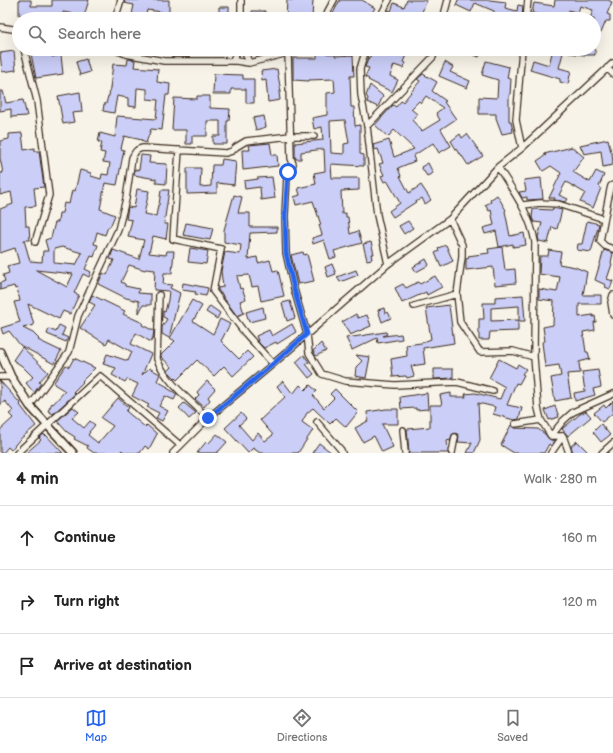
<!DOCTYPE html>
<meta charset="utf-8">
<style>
body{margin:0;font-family:"Balsamiq Sans",sans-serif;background:#f2f2f2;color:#222}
.stop{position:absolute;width:12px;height:12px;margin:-9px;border:3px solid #2563eb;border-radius:50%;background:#fff}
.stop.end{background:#2563eb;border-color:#fff;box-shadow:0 1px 4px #0008}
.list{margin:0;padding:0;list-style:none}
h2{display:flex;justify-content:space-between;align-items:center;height:52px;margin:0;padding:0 16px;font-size:17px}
h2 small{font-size:13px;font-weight:400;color:#767676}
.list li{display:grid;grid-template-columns:26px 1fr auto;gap:12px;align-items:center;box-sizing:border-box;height:64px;padding:0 16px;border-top:1px solid #e0e0e0}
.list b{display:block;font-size:15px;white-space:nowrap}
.list em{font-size:13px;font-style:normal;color:#767676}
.icon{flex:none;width:22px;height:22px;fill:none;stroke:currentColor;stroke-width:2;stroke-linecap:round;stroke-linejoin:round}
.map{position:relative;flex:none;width:613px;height:453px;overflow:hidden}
.search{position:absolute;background:#fff;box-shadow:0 4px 16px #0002;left:12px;right:12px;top:12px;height:44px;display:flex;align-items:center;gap:10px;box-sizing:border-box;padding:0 14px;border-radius:22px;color:#767676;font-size:15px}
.sheet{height:244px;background:#fff}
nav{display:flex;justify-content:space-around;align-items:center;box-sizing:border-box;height:56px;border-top:1px solid #e0e0e0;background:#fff;font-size:11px;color:#767676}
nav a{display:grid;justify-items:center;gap:2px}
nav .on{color:#2563eb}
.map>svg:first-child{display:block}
</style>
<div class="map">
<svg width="613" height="453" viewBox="0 0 613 453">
<rect width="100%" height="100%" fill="#f7f3e8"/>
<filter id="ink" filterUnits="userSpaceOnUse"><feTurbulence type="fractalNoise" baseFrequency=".025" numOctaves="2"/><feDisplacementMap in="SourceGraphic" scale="8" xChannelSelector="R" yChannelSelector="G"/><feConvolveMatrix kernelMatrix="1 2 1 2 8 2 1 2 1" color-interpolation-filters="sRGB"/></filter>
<g filter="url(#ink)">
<path fill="#cbcef7" stroke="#3b2a1e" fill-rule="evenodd" d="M19,0H31V6H52V0H89L83,19H78L79,15L63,12V19H37V15H19Z
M125,0H169V13H174V19H161L162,12L147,10L145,19H131L134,5L124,3Z
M287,0H313L312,19H286Z
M340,0H362L375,8L371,14L369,13L366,19H335L331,17Z
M407,0H427L419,19H391L385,17L389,10L391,11L394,3L404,7Z
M458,0H490L506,2L505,8L517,11L518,5L523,6L522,19L494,18V11L475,3L471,12L456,5Z
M555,0H608L612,2L607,14L610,15V21H606L601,33L594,30V19H590L593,10L580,6L578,13L569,10L567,19H538L539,15L532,13L534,3L554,6Z
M219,7H229V19H219Z
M252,11H265V19H252Z
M30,49H41V52L50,50L52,57L61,55L63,74L36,78Z
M373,49H406L405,52L407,53L403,62L406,63L403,68L394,65L390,76L398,80L392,92L368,80L369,79L365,77L369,68L365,67L369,57H370Z
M459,49H482L479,57Z
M553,49H564L559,68L571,71L568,84L560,82V79L530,70L533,60L549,65Z
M569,49H595V55H584L569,53Z
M14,51L16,70L2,72L0,53Z
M317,53L335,54V56L353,55L354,76H350L351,107H354L355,126L360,125V154L364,155V166L331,164L332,178H359V190L341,191L342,214L346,213V217H348L350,234L358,231L362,243L334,251L336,257L330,259L324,240L313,244L312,238L322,235L319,225H321L313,201L296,205L294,197L300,195L298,188L316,184L314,173L325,171L324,149L301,152V159H296L295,157V143L323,140L322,127L314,129L312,118L327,115V93L335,92L334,79L309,80V81L293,80V58H317ZM345,120L349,143L344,144V154L331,153L330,121Z
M86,59L90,72L80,75L76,62Z
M128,59L135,60L134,67L158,69L157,82L170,84L169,95H166L162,130L151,129L146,143L141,141L142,140L124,136L121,149L124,150L117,185L105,183L100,209L115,215L110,227H108L105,235L97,232L94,244L98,245L94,257L91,256L85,269L91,272L89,277L83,274L74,293L79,295L70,314L63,311L59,319L28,304L34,325L23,328L33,333L39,339L38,340L42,342L61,351L54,364L20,345L9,331L3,334L1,328L20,322L14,302L20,301L17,288L15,289L14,286L0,290V283L5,281L3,275L9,273L7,266L19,263L15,248L0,253V209L13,204L11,192L0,195V173H3L0,158V141L9,139V134L22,133L24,150L35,148V151H39L44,187L34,188L36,206L25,207L26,226H29L30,240H24L30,261L42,262L43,251H48L45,240L51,238L55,222H58L59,213H62L64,203L69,204L72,190L75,191L80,170L91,173V176L101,179L102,174L108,175L110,163L103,162L105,153L100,152L102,142H98L100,133L115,137L117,116L156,119L158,100L147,99V89L137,88L136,107L128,106V98L117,96L114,113L103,111L104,104H106L108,96H109L113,64L127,65ZM62,247L82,253L76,265L54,263V249ZM36,270L73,274L67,287Z
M486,61L509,67L507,78L511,79L510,95H509V121H511L513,132L502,134L496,118V114H479V97L497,98L498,80L482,75Z
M445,62L453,67L450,72L470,81L467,88L439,76Z
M277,69L281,92H279L280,100L268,102L266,80L262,81L261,71Z
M214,74L243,75V79H254V103H246V89H231V94H213Z
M423,74L437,82L432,91L446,101L444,102L456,119L441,129L451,146L439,153L433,143L413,156L415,161L398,168L401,176H400L409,193L421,185L431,200L425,204L422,198L393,217L389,211L400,203L388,182L387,181L384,182L381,176L384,175L379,164L383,163L378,149L374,150L373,145L389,140L394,157L414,149L394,130L388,137L375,125L393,105L396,107L401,101L403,102L420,81L417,79ZM426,96L443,108L436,113L440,120L422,131L412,120L417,114L411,109L419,101L421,103Z
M370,85L383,96L378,107L367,102L368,98L366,96Z
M0,91H3L6,103L23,100L27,116L11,117V109L0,111Z
M80,92L82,112L72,113L74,122L63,124L58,96Z
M197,96H210V108L230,109L229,121H227V144H213V136H220V121H207V136H192V144H186V130H172L174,98L197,99Z
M264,116L266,127L256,130L253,118Z
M460,134L462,138L467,134L483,156L468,165L460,153L459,154L451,141Z
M608,139L611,152H612L613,165L603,167L601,151L584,154L580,145Z
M270,143L272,155H277L278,166L243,170L242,150H250L249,145Z
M572,147L584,157L573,172L590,182L596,171L604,175L599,186L601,188L593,208L580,202L585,193L566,182L559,195L568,199L566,202L554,200L555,198H549L561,173L551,166L543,171L537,161L546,155L544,154Z
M141,155L150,156L149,163L167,164L166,184L156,183V179L134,175L135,169L139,170Z
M222,159L236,161L234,185L217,183V193L187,194V168H201L200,187L211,186L212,165H221Z
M428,163L433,173L427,176L421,167Z
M272,177L275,198L261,200L260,187L245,189L244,181L258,179L257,178Z
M541,178L543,199L527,200V197L522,198L519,192L526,191L524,180Z
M137,189L149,191L144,214L156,216L158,205H159L161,190H169L164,224H168L166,239L153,236L149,253L166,255L167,251H174L172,273H164L163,284L172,285L170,288L180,293L169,338L162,334V327L167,319L163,317V311L165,312L168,300L169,291L154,290L155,270L146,269L145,270L129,265L121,282L125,284V286L139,289L138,293L151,294V305H143L139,313V301L126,298L98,284L103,273L107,275L114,260L110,259L113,250L139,259L144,240L128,237L132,220L126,219L128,207L134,208Z
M234,195L242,197L238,213H250V227H277V232L250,233L248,259L257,257L258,263L270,260L273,271L278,270L284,296L261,301L258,286L252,287L249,275L237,276L240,289L242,288L246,299L240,301L244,313L237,316L223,297L222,294H221L218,290V288L223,287L221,271L225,252L240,254L241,245L224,242V230Z
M497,195L506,210L505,211L510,236L524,233L526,245L513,247V244L499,247L496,231L485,234L483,228L494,225L491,210L489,211L485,205L491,202L490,200Z
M553,208L562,210L557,229L552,227L548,243L539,241L538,237L542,223L534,222L532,218L533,209L552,210Z
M408,221L413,228L404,234L399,226Z
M587,221L599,224L591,252L577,250L578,244H582Z
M186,223L213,228L210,240L183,235Z
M371,242L374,254H371L372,259L367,260L363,244Z
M446,245L453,261L441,267L435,253L439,251L438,248Z
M502,247L505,270L515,269L516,283L495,285L493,267L466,270V259L469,258L468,256L489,253L488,249Z
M190,248L208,251L206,264L188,262Z
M549,250L561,252L559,264L575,267L587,272L583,295H601V304H579V317L593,315V317L595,316L596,322H594L595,330L583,332L586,352H588L590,359L579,362L580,373L567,374L571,398L555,401L551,378L561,376L559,365L545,367L542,342L545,341L543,327L553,325L554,301L539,299V289L557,292L560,277L539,274L540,256H548Z
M604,250L613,253L611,263L612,264L607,279L613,281L610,289L605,287L606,285L595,280Z
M303,252L304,255L307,254L314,281L298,284L291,255Z
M426,259L429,265L416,272L413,267Z
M332,264L336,274L328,277L325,267Z
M356,270L358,275L340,282L337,277Z
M435,276L442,287L427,295L426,292L402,303L395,288L403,284L406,288L418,282L420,284Z
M183,283L208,288L206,296L195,294L196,292L182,290Z
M92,295L125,311L123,314L143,323L142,325L154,331L153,337L151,342L136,333L131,344L151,354L142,375L149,368L160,374L157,381L168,387L167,388L177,394L174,400L165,396L159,406L168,411L162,421L156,418L159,413L147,407L149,405L132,396L138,384L127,379L125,382L112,375L116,368L103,364L107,354L128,361L132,352L109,339L106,344L80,328L95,305L89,302Z
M523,295L525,321H519V306L491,308V321L518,320V331L490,332L489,340H479V319H484L483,303H495V297Z
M192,300L202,306L193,321L213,334L220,319L230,324L221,341L239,359L247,351L253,357L233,376L224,366L214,376L197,360L177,380L168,371L172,367L161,357V355L175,341L170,338Z
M290,301L295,318L287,321L282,303Z
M449,305L454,343L423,348L425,364L411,366L414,376L407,378L406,376L393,377L391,359L407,356L406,345L421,343L431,339L426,308Z
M210,306L220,313L217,319L206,312Z
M263,307L265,318L249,322L246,312Z
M384,308L385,313L388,312L391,318L382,322L378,310Z
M356,314L358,318L367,315L371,326L350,335L342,322Z
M292,324L296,332L277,344L276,342L264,348L259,343L256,336L269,330L272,336Z
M59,325L65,328L62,335L68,338L66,342L47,334L49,329L56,332Z
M386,332L387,334L383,336L401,334L402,339L378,343L377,338L352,350L346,338Z
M321,343L326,351L316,356L313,351Z
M22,347L48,372L39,382L41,383L34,393L26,383L33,377L22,366L13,360Z
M304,355L309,362L306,364L314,374L309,378L296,362Z
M356,355L370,357L366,378L355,376L356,367L362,361Z
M74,358L95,368L82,381L83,382L73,392L75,394L53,414L48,411L52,403L53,404L65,391L54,384V382L66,365L69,367Z
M499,359L516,368L518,364L526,369L522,374L524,375L519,384L516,383L507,405L522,408L519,419L514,420L493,414L495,407L478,403L480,440L474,453H467L472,443L458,442L459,436L455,433L452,435L450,441L447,440L448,453H409L407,429L430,427V405H442L440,395L451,393V397H466L465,394L475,393L500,399L505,387L489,378Z
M434,369H453V378L434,379Z
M598,370L601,387L593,389L595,395L575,401L574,393L585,391L582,372Z
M0,381L21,404L20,405L36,426L19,440L11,450L8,447L3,453H0V430L13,418L9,414L13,411L5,401L0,405Z
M207,381L215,389L208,397L210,400L204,407L195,399L199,395L197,392Z
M283,381L293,394L300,385L305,390L310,385L317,391L313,395L324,408L334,398L330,394L335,389L358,412L346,427L336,418L330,424L313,408L307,413L302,422L313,430L298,453H260L253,448L248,453L225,428L241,413L246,419L239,425L252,440L258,433L265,441L273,435L260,420L285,397L277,386Z
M427,393L428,409L416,410V408L401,409L400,397Z
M118,398L129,408L126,411L145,427L147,425L157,434L149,449L145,446L140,453H125L122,450L119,453H94L87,448L88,446L74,439L75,437L67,432L57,421L73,407L79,412L72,418L84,428L90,421L95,425L89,432H90L88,435L98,443L113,426L101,418Z
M613,401V413L602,422L594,413L604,405L606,408Z
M184,403L196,413L189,419L179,408Z
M555,406L559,417L549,420L545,410Z
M386,409H398V424H382L393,447L382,452L374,436L363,442L355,428L368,421L367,412Z
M586,411L591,417L568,436L562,429L580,414Z
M601,424L610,435L601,442L593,432Z
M511,425L514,428L538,429L545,434L549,439L554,441L551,446L549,444L544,453H514L501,445Z
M44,434L45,436L46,435L63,453H26L41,440L39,438Z
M217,434L227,442L219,451L216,453H197L206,442L208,444Z
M577,441L589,453H573L571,446Z
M319,443L332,453H312Z"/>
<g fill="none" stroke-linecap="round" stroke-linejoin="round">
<defs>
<path id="minor" d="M241,0V19
M115,19L121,0
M326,19L328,11L334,0
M379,19L389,0
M443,19L448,0
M526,19L528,0
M0,27L19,30
M24,49L37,101L49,195L35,242
M113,49L126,54L164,61H236L249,63L288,53L316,49
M244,49L249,63
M366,49L360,69L361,95L367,126L377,215L388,264
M522,49L516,120L522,148
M288,53L291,158L293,164L287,176L285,215L286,253L294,289L307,334L309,353L322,374L345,381L395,385L457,382L493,391
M233,61L238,49
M607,68L613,74
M367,126L433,57L435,49
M179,150L173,239L221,249L213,291L245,333L273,364
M498,167C513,191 530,213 535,242L534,357L538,408L541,420L551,436H563L569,453
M613,185L611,186L610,190L600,241L605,246L613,249
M523,205L540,203L558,204L604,219
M457,294L460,322L480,352L513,351L534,357
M159,295L157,359C166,382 191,401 208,418
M613,295L611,302L613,315
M414,306L457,294L462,257V245L450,219
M0,377H11
M30,406L69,352L78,316L118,230L126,199L132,158C135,152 136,149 143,148L226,153L232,151L236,147L246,141L290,136H314
M317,422L341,450L342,453
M515,424L541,420
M403,430L405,453
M551,436L563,421L573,412L613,394
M17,453L100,376L180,445
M173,453L208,418L273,364L388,264L450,219L498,167L522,148L613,63
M452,453L455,437
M551,453L563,436
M602,453L613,443"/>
<path id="tertiary" d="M0,352L11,377L30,406L73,453"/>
</defs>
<use href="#minor" stroke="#3b2a1e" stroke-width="8"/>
<use href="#tertiary" stroke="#3b2a1e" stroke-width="10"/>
<use href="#minor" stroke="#f7f3e8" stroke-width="5.5"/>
<use href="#tertiary" stroke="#f7f3e8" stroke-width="7"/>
</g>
</g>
<g fill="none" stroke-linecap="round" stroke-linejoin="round" filter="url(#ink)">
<path stroke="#2563eb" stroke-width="5" d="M208,418L273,364L307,334L294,289L286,253L285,215L288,172"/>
</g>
</svg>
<div class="stop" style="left:288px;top:172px"></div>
<div class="stop end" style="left:208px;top:418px"></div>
<div class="search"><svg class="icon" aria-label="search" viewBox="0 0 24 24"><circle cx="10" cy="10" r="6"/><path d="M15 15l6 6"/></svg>Search here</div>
</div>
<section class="sheet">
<h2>4 min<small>Walk · 280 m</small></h2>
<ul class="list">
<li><svg class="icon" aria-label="ahead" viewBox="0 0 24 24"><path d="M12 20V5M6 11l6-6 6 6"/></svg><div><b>Continue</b></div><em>160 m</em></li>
<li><svg class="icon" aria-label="right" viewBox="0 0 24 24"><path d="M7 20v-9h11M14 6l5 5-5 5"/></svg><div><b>Turn right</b></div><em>120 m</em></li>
<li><svg class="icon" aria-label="arrive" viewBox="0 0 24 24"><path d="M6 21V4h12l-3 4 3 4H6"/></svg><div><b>Arrive at destination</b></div></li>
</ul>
</section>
<nav>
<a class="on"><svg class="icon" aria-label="map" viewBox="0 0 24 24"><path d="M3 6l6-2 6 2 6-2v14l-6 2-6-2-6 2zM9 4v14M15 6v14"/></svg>Map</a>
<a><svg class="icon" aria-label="directions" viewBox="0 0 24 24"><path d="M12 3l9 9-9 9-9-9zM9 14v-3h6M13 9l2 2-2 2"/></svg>Directions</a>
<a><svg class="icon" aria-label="saved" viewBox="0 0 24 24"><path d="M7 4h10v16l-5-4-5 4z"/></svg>Saved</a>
</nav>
